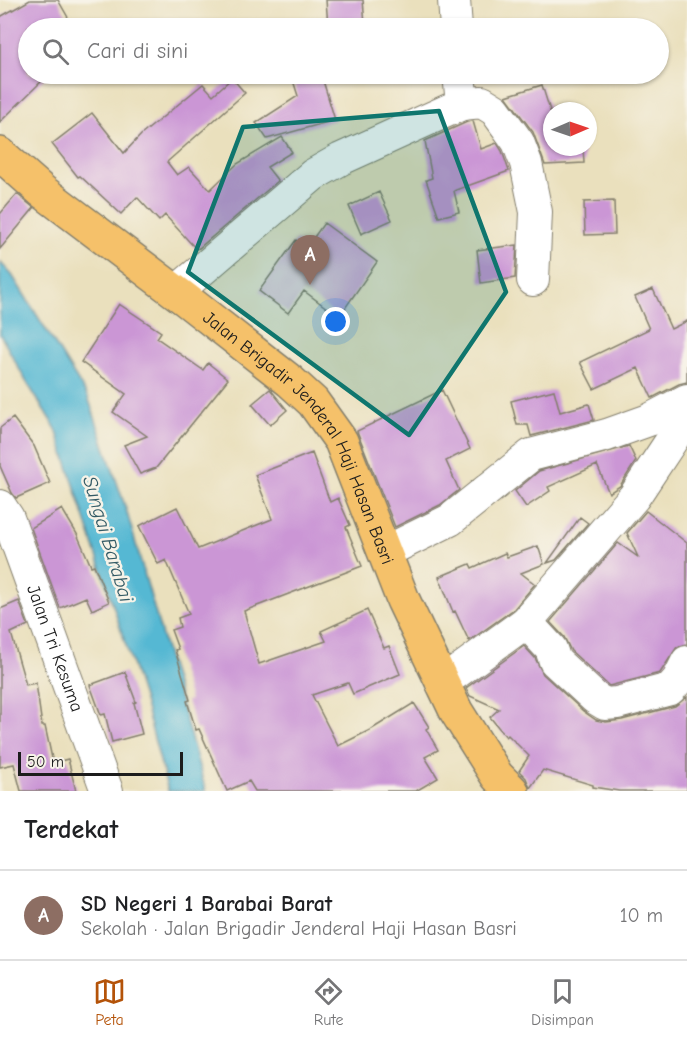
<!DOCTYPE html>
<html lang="id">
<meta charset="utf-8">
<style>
body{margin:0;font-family:"Comic Neue",sans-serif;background:#f6f6f6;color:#202124}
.compass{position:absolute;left:543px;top:102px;width:54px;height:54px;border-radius:50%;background:#fff;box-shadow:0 2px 4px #0004;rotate:88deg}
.scale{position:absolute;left:18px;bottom:15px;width:165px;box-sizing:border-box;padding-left:6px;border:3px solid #1c1c1c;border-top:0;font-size:16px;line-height:21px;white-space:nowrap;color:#1c1c1c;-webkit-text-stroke:4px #f7f3e8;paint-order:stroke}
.you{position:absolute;left:336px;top:322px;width:21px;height:21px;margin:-15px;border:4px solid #fff;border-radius:50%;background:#1a73e8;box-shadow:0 0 0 9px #1a73e833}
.badge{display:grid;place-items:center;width:39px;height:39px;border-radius:50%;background:#b45309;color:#fff;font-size:20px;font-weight:700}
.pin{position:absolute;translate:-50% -50px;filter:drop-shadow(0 2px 3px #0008)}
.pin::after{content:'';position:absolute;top:32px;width:21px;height:18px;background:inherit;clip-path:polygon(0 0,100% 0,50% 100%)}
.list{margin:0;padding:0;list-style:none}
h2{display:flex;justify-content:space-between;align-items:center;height:78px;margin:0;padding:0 24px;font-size:26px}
h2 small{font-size:20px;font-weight:400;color:#757577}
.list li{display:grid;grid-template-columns:39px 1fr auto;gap:18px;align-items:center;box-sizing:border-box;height:90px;padding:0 24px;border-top:2px solid #e0e0e0}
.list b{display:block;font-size:22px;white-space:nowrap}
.list p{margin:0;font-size:20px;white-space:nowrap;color:#757577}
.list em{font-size:20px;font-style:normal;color:#757577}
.icon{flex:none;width:33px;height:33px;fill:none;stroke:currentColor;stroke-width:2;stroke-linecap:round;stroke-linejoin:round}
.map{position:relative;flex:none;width:687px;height:791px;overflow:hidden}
.search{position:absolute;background:#fff;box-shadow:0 2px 4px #0004;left:18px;right:18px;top:18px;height:66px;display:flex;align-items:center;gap:15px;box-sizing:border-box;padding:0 21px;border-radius:33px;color:#757577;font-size:22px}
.sheet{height:168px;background:#fff}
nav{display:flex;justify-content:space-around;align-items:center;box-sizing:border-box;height:84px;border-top:2px solid #e0e0e0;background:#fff;font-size:16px;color:#757577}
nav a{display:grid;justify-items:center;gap:3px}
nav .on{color:#b45309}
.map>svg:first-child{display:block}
</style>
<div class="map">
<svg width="687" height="791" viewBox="0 0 687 791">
<rect width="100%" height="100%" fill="#f7f3e8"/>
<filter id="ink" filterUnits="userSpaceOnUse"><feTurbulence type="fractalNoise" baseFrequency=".0167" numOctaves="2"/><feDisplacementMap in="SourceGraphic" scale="12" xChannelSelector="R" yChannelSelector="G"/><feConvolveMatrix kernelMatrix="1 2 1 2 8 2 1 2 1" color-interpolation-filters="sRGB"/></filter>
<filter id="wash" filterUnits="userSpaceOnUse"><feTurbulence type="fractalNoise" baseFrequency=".008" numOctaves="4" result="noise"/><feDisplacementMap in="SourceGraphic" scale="24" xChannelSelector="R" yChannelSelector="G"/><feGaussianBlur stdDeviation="1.35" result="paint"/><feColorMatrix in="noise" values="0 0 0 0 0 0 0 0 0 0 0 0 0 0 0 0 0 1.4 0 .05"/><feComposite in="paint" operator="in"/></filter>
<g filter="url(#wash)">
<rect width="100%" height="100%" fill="#eae0bd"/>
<path fill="#54b8d3" stroke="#386a78" stroke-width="1.5" d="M0,262L12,275L88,397L126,509L206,791H168L145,704L56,429L26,381L0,334Z"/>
<g id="blocks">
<path fill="#cb96d5" d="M30,0H58L74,28H28V74H49L0,122V17Z
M326,0H363L365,24L328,26Z
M291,74H321L335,120L267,139L256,123L298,96Z
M232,78L245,93L167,162L177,175L189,167L210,190L237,164L282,137L292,152L267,167L278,181L199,248L196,249L165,215L159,221L137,197L121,214L80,176L78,177L52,144L92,113L124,153L141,135L203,84L213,95Z
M542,85L552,117V147H583L584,163L545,165L533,132L506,96Z
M473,121L481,149L497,143L502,151L509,171L456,190L454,191L459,212L439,217L426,180L432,178L425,141L467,122Z
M379,192L392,220L361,234L349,206Z
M17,194L34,208L0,249V214Z
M614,201L615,234L585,235L584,202Z
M324,223L377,262L339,317L304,291L288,313L259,291L296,240L307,247Z
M517,245L515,278L481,283L477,250Z
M653,289L671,329L687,321V382L679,384L652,398L638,368L594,389L580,362L649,329L635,297Z
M119,304L161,332L157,338L203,370L208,363L228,379L156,468L140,474L124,445L147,436L113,412L126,394L81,362Z
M270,389L287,410L270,425L252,404Z
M442,390L470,449L446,461L459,490L440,505L395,527L357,431Z
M554,390L560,412L589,404L594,420L531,436L528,425H517L511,401Z
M13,418L34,446L50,483L16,498L12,493L0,466V428Z
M629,446L636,461L620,486L609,493L597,465L548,487L550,491L526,507L515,491L539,471Z
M312,453L330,502L338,498L350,525L346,527L362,566L244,611L259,664L326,641L321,631L367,610L384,648L389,646L400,674L353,694L348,683L312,695L338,746L372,729L414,703L429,727L426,729L438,750L425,757L438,778L416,791H255L249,781L227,791L199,729L196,730L187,701L190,700L175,650L178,649L171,630L180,627L178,618L189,614L166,560L158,564L139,526L177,507L198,549L272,519L255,475Z
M62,509L77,534L91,566L94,565L109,602L92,610L86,597L60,608L31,528Z
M646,511L687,543V644L677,647L660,673L609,686L571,651L564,637L550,622L618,543L638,557L627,533Z
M580,517L588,523L556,560L547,563Z
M538,546L544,564L521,573L535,584L514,609L469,641L455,611L453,612L439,577L470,564L472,568L505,553L507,557Z
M19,601L28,625L11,633L26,685L36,683L42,726H45L53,763L68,759L76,791H21L14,764L0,767V609Z
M524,646L535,658L543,674L583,711L596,720L606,722L622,720L675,706L687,697V791H619L593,787V785L543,770L530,788L526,778L519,771L529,756L508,735L506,737L490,717L499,709L470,696L466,688Z
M125,672L136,702L134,703L142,734L112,742L105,714L101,715L90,685Z"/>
</g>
</g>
<g filter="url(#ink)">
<use href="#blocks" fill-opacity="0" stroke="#837e6c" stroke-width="1.5"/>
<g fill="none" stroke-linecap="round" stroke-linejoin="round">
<defs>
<g id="minor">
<path d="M454,0L456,28"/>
<path d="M462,104L482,102L495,110L518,142L526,163L536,212L533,280"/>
<path d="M176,292L313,175L341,159L462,104L459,74"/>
<path id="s1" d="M0,506L8,518L107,791"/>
<path d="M385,552L450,520L531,455L607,435L649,420L687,400"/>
<path d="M526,622L551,649L555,661L595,698L605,704L617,703L670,689L678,680L687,662"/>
<path d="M442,683L526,622L634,497L687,417"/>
</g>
<g id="major">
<path id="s2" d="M0,154L42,191L185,299L290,381L313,402L341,441L403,600L456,711L497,776L512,791"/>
</g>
</defs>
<use href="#minor" stroke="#837e6c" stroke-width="34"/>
<use href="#major" stroke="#837e6c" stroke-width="36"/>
<use href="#minor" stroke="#fff" stroke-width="32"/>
<use href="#major" stroke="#f5c16b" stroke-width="33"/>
</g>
</g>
<path fill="#0f766e" fill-opacity="0.2" stroke="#0f766e" stroke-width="4.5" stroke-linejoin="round" d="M439,111L506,292L409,435L188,272L243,127Z"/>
<g text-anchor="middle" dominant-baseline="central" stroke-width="5" stroke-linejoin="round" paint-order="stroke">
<g font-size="18" fill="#1c1c1c" stroke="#f7f3e8">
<text stroke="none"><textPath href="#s2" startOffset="420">Jalan Brigadir Jenderal Haji Hasan Basri</textPath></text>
<text stroke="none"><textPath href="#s1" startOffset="153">Jalan Tri Kesuma</textPath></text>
</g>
<g font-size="20" font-style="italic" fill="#325a65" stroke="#f7f3e8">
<text transform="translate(108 539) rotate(73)">Sungai Barabai</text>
</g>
</g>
</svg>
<svg class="compass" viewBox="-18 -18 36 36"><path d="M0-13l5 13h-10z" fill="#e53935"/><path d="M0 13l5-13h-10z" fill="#757577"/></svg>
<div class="scale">50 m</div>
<div class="you"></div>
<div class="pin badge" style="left:310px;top:285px;background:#8d6e63">A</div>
<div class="search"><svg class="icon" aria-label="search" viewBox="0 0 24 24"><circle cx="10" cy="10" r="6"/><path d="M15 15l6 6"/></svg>Cari di sini</div>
</div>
<section class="sheet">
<h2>Terdekat<small></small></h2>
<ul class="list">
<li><span class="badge" style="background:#8d6e63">A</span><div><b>SD Negeri 1 Barabai Barat</b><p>Sekolah · Jalan Brigadir Jenderal Haji Hasan Basri</p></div><em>10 m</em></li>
</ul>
</section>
<nav>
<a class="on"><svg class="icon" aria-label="map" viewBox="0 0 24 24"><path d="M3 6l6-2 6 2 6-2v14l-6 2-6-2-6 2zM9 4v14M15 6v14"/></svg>Peta</a>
<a><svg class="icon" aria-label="directions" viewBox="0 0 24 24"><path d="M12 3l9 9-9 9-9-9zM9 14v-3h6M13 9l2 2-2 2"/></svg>Rute</a>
<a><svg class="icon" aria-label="saved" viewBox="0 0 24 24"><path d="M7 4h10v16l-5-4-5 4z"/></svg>Disimpan</a>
</nav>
